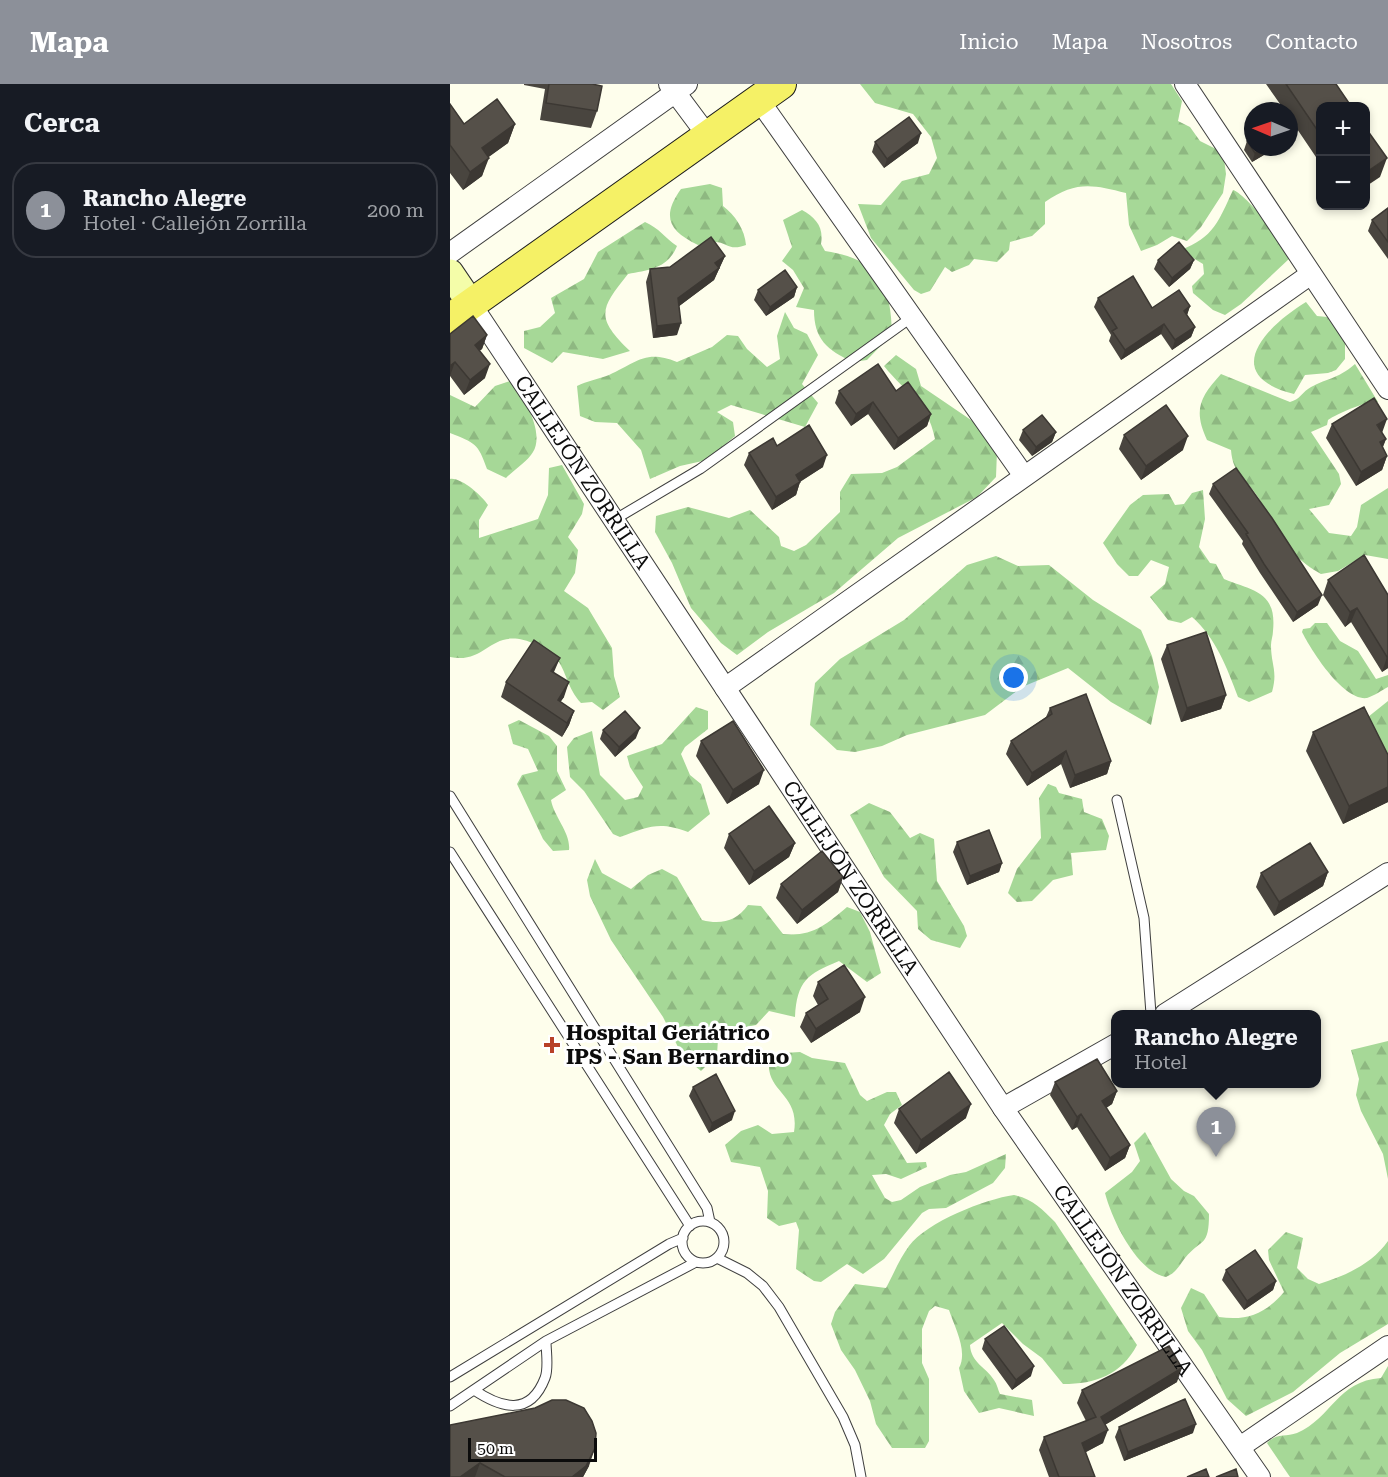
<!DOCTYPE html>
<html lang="es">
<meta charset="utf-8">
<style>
body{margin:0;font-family:"Roboto Serif",serif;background:#20242c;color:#f1f3f6}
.controls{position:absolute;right:18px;top:18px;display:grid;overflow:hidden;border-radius:12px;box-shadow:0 3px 9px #0003}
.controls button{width:54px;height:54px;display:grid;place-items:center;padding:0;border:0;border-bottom:2px solid #363941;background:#171b24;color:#f1f3f6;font:30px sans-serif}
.compass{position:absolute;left:794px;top:18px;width:54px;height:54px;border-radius:50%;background:#171b24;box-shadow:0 3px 9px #0003;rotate:272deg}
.scale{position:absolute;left:18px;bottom:15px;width:129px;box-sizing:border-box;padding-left:6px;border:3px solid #0c0c0c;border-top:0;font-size:16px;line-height:21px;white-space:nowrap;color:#0c0c0c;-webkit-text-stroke:4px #fff;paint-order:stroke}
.you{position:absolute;left:564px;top:594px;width:21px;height:21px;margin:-15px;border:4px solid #fff;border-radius:50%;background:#1a73e8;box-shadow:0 0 0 9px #1a73e833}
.badge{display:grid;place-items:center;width:39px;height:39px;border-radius:50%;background:#8c9099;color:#fff;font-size:20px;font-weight:700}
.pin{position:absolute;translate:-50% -50px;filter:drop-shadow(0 2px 3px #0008)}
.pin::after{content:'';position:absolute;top:32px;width:21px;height:18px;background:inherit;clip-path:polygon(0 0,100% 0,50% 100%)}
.popup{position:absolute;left:661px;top:926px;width:210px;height:78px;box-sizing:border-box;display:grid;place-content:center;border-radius:12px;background:#171b24;filter:drop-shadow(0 2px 4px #0005);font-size:20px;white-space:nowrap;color:#9ea1a6}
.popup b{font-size:22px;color:#f1f3f6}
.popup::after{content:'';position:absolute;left:50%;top:100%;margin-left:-12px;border:12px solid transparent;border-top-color:#171b24}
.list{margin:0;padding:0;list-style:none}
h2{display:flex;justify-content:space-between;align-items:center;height:78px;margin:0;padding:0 24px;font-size:26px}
h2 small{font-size:20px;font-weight:400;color:#9ea1a6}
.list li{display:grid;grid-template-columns:39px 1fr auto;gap:18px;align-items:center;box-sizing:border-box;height:96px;margin:0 12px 12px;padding:0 12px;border:2px solid #363941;border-radius:24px}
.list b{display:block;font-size:22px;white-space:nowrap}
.list p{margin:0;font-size:20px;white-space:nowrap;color:#9ea1a6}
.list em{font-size:20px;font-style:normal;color:#9ea1a6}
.map{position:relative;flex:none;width:938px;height:1393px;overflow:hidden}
header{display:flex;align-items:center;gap:36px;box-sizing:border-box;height:84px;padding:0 30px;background:#8c9099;color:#fff}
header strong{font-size:28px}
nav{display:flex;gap:33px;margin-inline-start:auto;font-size:21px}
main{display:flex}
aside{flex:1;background:#171b24}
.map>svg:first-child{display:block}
</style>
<header>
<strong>Mapa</strong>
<nav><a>Inicio</a><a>Mapa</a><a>Nosotros</a><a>Contacto</a></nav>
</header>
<main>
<aside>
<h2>Cerca<small></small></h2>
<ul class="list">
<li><span class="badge">1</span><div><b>Rancho Alegre</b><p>Hotel · Callejón Zorrilla</p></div><em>200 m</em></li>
</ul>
</aside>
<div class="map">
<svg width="938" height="1393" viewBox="0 0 938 1393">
<defs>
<pattern id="forest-firs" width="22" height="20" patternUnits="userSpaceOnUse" patternTransform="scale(1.5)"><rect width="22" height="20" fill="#a6d897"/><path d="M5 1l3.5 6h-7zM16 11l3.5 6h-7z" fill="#8eb881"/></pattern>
</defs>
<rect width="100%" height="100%" fill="#fefeec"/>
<path fill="url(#forest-firs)" d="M410,0H721L732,17L728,37L740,43L750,57L770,67L774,75L776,90L773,109L751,143L737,157L722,152L707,161L691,167L679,141L676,109C642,100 625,97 595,118V140L582,152L560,158L559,166L547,178L524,175L519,181L502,188L495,183L480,207L471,210L464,206L421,154L408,120L431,121L452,97L479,90L487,74L481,53L463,30L425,19Z
M260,100L272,104L273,122C285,131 295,146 296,161C278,168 277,157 263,158C258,158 253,160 248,161C219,147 211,133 231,105Z
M783,106C794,109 828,151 839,163L840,174L791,220L775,231L763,226L743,209L742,202L754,190L753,180L730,166C764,154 769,136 783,106Z
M352,126C366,134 374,143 371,160L375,167C428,175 441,199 442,250L417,276L403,278C377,266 364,255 364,226L346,223L354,204L343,186L332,177L342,163L333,136Z
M195,138C209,144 215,154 227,162C218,184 200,186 178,190C150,225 145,233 180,267L153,275L113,268L102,279L74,264V247L90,243L105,229L101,214L134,195L148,168Z
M856,218L867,232L877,233L895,258V275L886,286L878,289L855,291L844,310C769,291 815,243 856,218Z
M335,228L344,244L357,250L368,271L352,300L368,319L355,343L281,321L267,328L283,338L285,352L257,376L230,382L200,395L191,366L167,339L145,338L130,332L127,302C137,297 148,295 159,291C186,279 195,265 227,278L262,263L277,251L288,252L297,265L317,283L330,275L327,252Z
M446,271L466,285L471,302L524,338L539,354L547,367L546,393L527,413L448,454L384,509L318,548L287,571L271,559L241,524L222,479L205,448L206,432L238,423L279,434L300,426L329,453L331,462L344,467L356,461L390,428V408L401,390L432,389L447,383L485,355C477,316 457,311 434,282Z
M905,280L928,318C916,317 888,329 878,336L877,341L861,348L889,390L891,400L879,421L859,425L879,449L901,452L907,443L911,421L938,404V475L915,471L888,487L871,490C851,479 830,459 820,438C816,429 813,421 808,413C795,393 783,391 781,366L757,356C743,326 750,313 771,290L840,318C850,315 851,310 858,305C875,294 887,296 905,280Z
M60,297C74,313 95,348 83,368C78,377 64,386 56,394L37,385C28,359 25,359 0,349V311L25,323L45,302Z
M112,381L134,420L132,430L118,453L128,466L125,489L114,507L138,524L162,564L164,592L170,613L153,626L142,618L131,619C117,604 117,588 106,574C102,569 93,564 87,561C40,539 39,581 0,573V395C11,393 32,412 38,421L29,436V454L88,435L98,411L99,384Z
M753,406L755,435L749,463L760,479L766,480L774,495C803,507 827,507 823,547C823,552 821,556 821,561C821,581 828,587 822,608L799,618L788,613C777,584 766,554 742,533L731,539L718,536L700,513L715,500L719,483L701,476L688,492H679L667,480L653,459L680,421L693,411L719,410L725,421L734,420L742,409Z
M546,472L568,482L599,481L643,516L691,546L702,572L709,603L701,641L661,618L618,584L572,603L535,631L457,651L432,662L405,668L387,666L360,641L365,599L390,575L454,536L517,481Z
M865,539H877L890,557L908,567L926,595L938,591V603C932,606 924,612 917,614C893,617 861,566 852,548L853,545L860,544Z
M938,617V673L918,633Z
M246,623L258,627V645L235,663L231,670L240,691L251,700L260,730L238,748C208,737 199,743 170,753L163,750L134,707L120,693L117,663L124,654L142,647L150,691L175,716L188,713L193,703L180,683L177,672L212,660Z
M69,636L99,652L107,662V687L116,706L101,716C104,733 121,749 119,766L103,767L93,755L67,700L72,691L88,687L78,665L63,660L58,641Z
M598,700L606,703L609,709L632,715L634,728L652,735L659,752L656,766L621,769L623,791L603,796L582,817L567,818L558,809L567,785L591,754L589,714Z
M419,719L440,728L460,754L470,749L484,755L487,797L514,842L517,852L510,864L481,856L468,845L467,827L434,793L400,731Z
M145,775L152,789L181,805L198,791L212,785L227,793L252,836C271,841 287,837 298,821L311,822L333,850C362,853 376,841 397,823L410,828L420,848L431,889L417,898L389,877C357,890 347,897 345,933L319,927L306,941L281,946L268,955L267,971L251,987L232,971L213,933L161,856L140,812L137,796Z
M938,957V1095L933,1070L911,1027L906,1011L909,995L901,966Z
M350,968L362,974L395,979L410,1011L417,1017L437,1008H446L452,1021L440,1030L434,1041L457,1079L476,1078L477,1083L451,1095L436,1090L422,1091L435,1114L442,1118L451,1116L470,1103L500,1091L516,1088L556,1070L555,1084L543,1099L496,1124L479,1125L472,1129L434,1175L413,1190L397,1180L371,1198L364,1197L346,1185L349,1146L346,1138L329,1142L317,1134L318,1107L310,1083L281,1078L275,1061L291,1047L308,1041L322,1050L344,1048C350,1011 318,1008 319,981L334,969Z
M695,1048L721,1095L734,1107L744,1112L759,1130C759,1163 752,1154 735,1174C728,1183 727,1188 716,1193C687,1188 662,1136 655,1109L682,1088L690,1077L684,1059Z
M564,1111C583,1115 592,1125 605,1138L687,1261C671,1291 646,1300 613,1300L592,1274L573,1260L552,1239L520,1261C521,1279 536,1283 544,1296C547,1300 548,1306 550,1310L582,1316L584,1332L549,1324L529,1329L514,1307L509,1284C518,1267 505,1244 499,1226L485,1222L479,1227L472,1245V1279L479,1295V1357L475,1364H442L426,1340L420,1317L405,1286L391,1266L381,1240L385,1228L405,1200L436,1204C443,1191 450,1174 459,1162C477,1138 535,1115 564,1111Z
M836,1148L853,1154L847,1184L858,1195L869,1200C895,1192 922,1180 938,1157V1240L890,1269L843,1308L796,1332L777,1315L752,1266L738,1247L731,1224L741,1204L754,1210L769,1233C797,1237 815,1230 834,1208L819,1176L818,1166Z
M938,1282V1393H840L817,1359C826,1349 836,1353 847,1349C882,1334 887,1297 931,1294Z"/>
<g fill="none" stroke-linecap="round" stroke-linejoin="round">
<defs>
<path id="lane" d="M164,436L250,385L462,233
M0,712L257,1124L260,1138
M667,716L694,834L701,930
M0,768L240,1142
M232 1158a21 21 0 1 1 42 0a21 21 0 1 1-42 0Z
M267,1174L297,1189L313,1202L329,1223L393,1333L405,1361L411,1393
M0,1293L219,1160L233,1154
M24,1306C51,1324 80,1333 95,1294C99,1284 96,1268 96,1257
M0,1322L96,1257L246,1178"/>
<g id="street">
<path d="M219,0L257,51"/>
<path d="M735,0L938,305"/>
<path d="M309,16L574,392"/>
<path d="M0,169L237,0"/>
<path id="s1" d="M21,220L553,1024L810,1393"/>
<path d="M275,604L861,190"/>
<path d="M715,930L938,789"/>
<path d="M553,1024L666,960"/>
<path d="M790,1363L938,1262"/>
</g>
<path id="secondary" d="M0,189L21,220"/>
<path id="primary" d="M0,235L331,0"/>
</defs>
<use href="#lane" stroke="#3f3f3f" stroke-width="11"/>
<use href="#street" stroke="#3f3f3f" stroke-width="22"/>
<use href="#secondary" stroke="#2e2e2e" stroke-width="29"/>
<use href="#primary" stroke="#1d1d1d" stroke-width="32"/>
<use href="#lane" stroke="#fff" stroke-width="9"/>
<use href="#street" stroke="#fff" stroke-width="20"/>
<use href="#secondary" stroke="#f4fda9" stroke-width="27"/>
<use href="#primary" stroke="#f5f166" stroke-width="30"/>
</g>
<path fill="#49453f" d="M74,0H142L147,27L141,44L90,36L95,5L74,1Z
M816,0H886L870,22V79L839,33V27H835Z
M0,20L14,40H65L58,59L38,73L32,92L13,106L0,89Z
M797,57L819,68L802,78L794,66Z
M425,58L468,59L434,84L422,68Z
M938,124V175L918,147L922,136Z
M275,172L264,196L229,222L227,251L203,254L196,198L200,185L220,183Z
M708,176H744L740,185L719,203L704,185Z
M347,203L344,213L316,232L304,216L308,206Z
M648,214L702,224L740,222L737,231L745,243L741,253L722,266L711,250L671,276L659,257L661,251L644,223Z
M0,250L37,251L32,265L29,267L35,294L14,311L0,292Z
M389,307H446L481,330L477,342L444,366L418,330L401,342L385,319Z
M882,340L932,349L936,355L933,363L937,372L932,386L906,402L876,354Z
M573,346L606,348L602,358L582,372L569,356Z
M674,351L733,366L691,396L669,365Z
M299,369L373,383L350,398L346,411L322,426L294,381Z
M763,400L868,521L843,538L810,489L792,460L793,457L759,410Z
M878,496L938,511V584L932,588L901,538L895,543L873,511Z
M717,561L776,611L771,625L731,638L711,575Z
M104,588L114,613L110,618L124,627L119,641L112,653L51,613L56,598Z
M600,624L661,677L657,690L620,704L611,680L577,702L556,670L561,657L596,633Z
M153,646L186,654L165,673L150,655Z
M863,648L938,671V718L893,740L856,667Z
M251,657L309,700L277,720L246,672Z
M279,750L345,759L339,773L299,801L274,764Z
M507,758L552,779L549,788L517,801L503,768Z
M878,788L873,802L824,832L806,803L811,789Z
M393,793L388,808L347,840L326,814L331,800Z
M368,898L410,928L361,959L350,943L356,929L368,921L363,912Z
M605,998L667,1007L662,1020L656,1024L680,1061L675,1074L655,1087L627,1043L622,1046L600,1011Z
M243,1003L282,1036L259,1049L239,1012Z
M449,1025L516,1034L466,1070L444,1039Z
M776,1186L826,1197L823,1206L794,1226L772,1196Z
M535,1255L581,1292L562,1306L532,1265Z
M727,1298L655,1341L653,1359L635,1368L645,1393H599L589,1366L594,1353L636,1337L627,1319L632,1306Z
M0,1341L139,1382L133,1393H0Z
M669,1343L743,1349L674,1377L665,1353Z"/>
<path fill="#3c3833" d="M65,40L58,59L25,83L32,64Z
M471,49L468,59L434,84L437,75Z
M815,63H821L819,68L802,78L805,69Z
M39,74L32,92L13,106L20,88Z
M937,74L930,93L915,103V89Z
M275,172L264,196L224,226L228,214L265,179Z
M744,176L740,185L719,203L722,194Z
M347,203L344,213L316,232L320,223Z
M740,222L737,231L734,227Z
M231,239L227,251L203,254L207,242Z
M714,240L711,250L671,276L675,266Z
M745,243L741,253L722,266L725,256Z
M37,251L32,265L19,275L25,261Z
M5,278L0,292V282Z
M40,280L35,294L14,311L20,296Z
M423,318L418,330L401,342L406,330Z
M481,330L477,342L444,366L448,354Z
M937,335L932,349L927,341Z
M606,348L602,358L582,372L586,363Z
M738,352L733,366L691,396L696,382Z
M936,355L930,369V358Z
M377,371L373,383L341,403L346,391Z
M937,372L932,386L906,402L911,388Z
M350,398L346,411L322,426L326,413Z
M872,511L868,521L843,538L847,528Z
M907,524L901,538L895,543L900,528Z
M937,573H938V584L932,588Z
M110,574L104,588L96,601L101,587Z
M119,598L114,613L102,630L108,616Z
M776,611L771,625L731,638L737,624Z
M124,627L119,641L112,653L117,639Z
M190,644L186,654L165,673L169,663Z
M616,667L611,680L577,702L582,689Z
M661,677L657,690L620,704L625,691Z
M314,686L309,700L277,720L283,706Z
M938,703V718L893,740L899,722Z
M345,759L339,773L299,801L304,787Z
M552,779L549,788L517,801L520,792Z
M878,788L873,802L824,832L829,818Z
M393,793L388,808L347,840L352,826Z
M415,913L410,928L361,959L366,945Z
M667,1007L662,1020L647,1030L652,1017Z
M521,1020L516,1034L466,1070L471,1056Z
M285,1027L282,1036L259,1049L262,1039Z
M631,1030L627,1043L622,1046L627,1033Z
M680,1061L675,1074L655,1087L660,1074Z
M826,1197L823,1206L794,1226L797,1217Z
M584,1282L581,1292L562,1306L566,1296Z
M732,1284L727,1298L646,1346L651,1333Z
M746,1340L743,1349L674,1377L678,1368Z
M658,1346L653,1359L627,1373L632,1359Z
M145,1364L139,1382L133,1393H122Z
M30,1379L25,1393H10Z"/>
<path fill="#555049" stroke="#3c3833" stroke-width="1.5" d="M99,0H142L152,2L147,27L96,19Z
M836,0H886L901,22H870V50Z
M47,15L65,40L32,64L39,74L20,88L0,61V20L14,40Z
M459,33L471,49L437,75L425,58Z
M915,43L937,74L915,89Z
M803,53V63H815L805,69L797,57Z
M938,124V158L922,136Z
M261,153L275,172L265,179L269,184L228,214L231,239L207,242L200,185L220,183Z
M729,158L744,176L722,194L708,176Z
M335,186L347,203L320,223L308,206Z
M683,192L702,224L729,206L740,222L734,227L745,243L725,256L714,240L675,266L662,247L667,244L648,214Z
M23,232L37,251L25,261L40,280L20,296L5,278L0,282V250Z
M428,280L446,307L458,298L481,330L448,354L423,318L406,330L389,307Z
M924,314L937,335L927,341L936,355L930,358L937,372L911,388L882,340Z
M716,321L738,352L696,382L674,351Z
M592,331L606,348L586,363L573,346Z
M359,341L377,371L346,391L350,398L326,413L299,369L323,354L327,362Z
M786,384L822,434L872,511L847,528L814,480L796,450L798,449L763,400Z
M914,471L938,511V573H937L907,524L900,528L878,496Z
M756,548L776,611L737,624L717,561Z
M84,556L110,574L101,587L119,598L108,616L124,627L117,639L56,598Z
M636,610L661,677L625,691L616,667L582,689L561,657L602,630L600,624Z
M914,623L938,671V703L899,722L863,648Z
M175,627L190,644L169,663L153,646Z
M283,637L314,686L283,706L251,657Z
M319,722L345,759L304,787L279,750Z
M539,746L552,779L520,792L507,758Z
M860,759L878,788L829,818L811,789Z
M372,767L393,793L352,826L331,800Z
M394,881L415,913L366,945L356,929L378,915L368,898Z
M647,975L667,1007L652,1017L680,1061L660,1074L631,1030L627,1033L605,998Z
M499,988L521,1020L471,1056L449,1025Z
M266,990L285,1027L262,1039L243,1003Z
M805,1166L826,1197L797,1217L776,1186Z
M554,1242L584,1282L566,1296L535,1255Z
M719,1262L732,1284L651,1333L658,1346L632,1359L645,1393H609L594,1353L646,1333L632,1306Z
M735,1315L746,1340L678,1368L669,1343Z
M102,1316H116L134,1324L142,1337L146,1349L145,1364L136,1382L122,1393H55L30,1379L10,1393H0V1341L85,1324Z
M756,1385L759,1393H737Z
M786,1385L788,1393H766Z"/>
<path fill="#b84128" stroke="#fff" stroke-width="2" d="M99 952h6v6h6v6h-6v6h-6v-6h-6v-6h6z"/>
<g text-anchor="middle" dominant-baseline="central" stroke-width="6" stroke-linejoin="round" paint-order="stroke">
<g font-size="21" fill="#0c0c0c" stroke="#fff">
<text stroke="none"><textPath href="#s1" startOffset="202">CALLEJÓN ZORRILLA</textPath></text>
<text stroke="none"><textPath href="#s1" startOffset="688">CALLEJÓN ZORRILLA</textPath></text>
<text stroke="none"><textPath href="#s1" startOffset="1174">CALLEJÓN ZORRILLA</textPath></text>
</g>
<g font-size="21" font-weight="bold" fill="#0c0c0c" stroke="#fff" text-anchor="start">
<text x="116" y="949">Hospital Geriátrico<tspan x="116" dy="24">IPS - San Bernardino</tspan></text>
</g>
</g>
</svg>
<div class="controls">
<button>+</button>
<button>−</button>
</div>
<svg class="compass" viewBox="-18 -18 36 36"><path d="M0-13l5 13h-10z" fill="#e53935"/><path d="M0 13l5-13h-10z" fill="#9ea1a6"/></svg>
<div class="scale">50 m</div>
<div class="you"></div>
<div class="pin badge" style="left:766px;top:1073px">1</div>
<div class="popup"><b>Rancho Alegre</b>Hotel</div>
</div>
</main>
